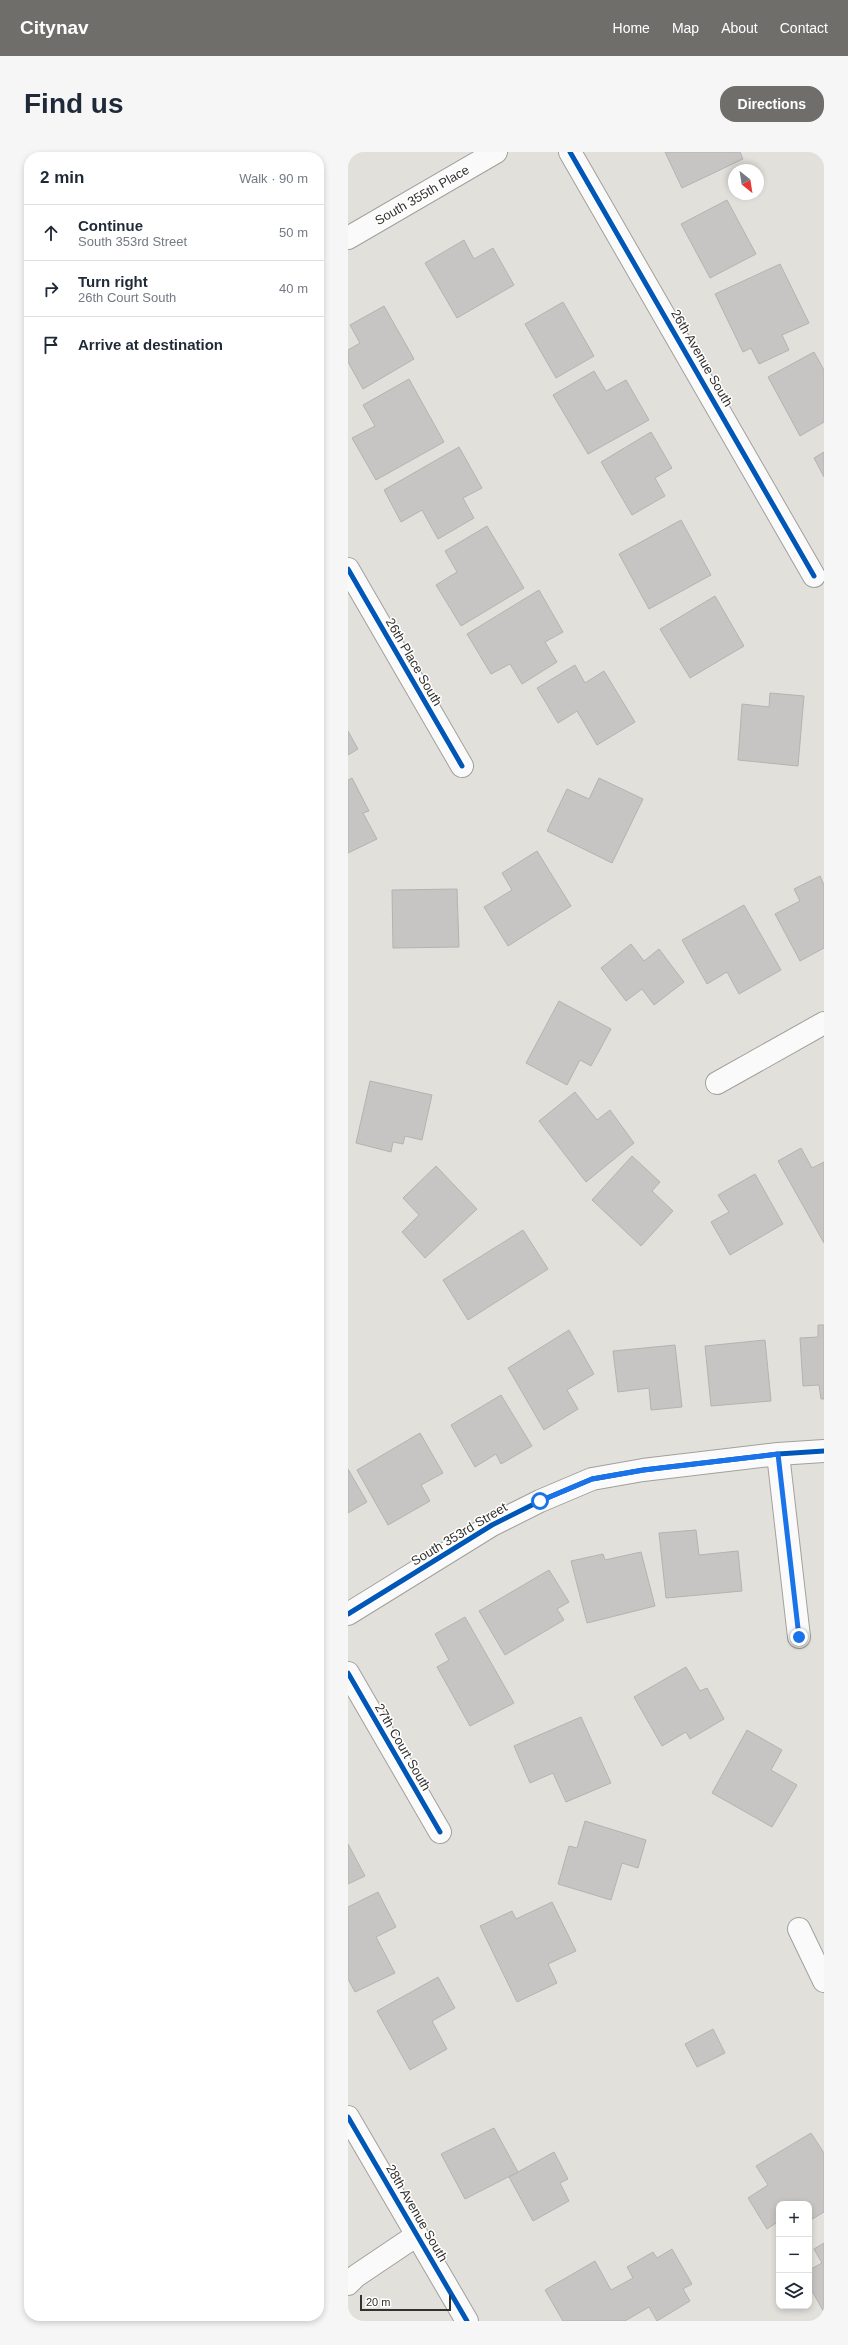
<!DOCTYPE html>
<meta charset="utf-8">
<style>
body{margin:0;font-family:Arial,sans-serif;background:#f6f6f7;color:#1f2937}
.controls{position:absolute;right:12px;bottom:12px;display:grid;overflow:hidden;border-radius:8px;box-shadow:0 2px 6px #0003}
.controls button{width:36px;height:36px;display:grid;place-items:center;padding:0;border:0;border-bottom:1px solid #e0e1e3;background:#fff;color:#1f2937;font:20px sans-serif}
.compass{position:absolute;left:380px;top:12px;width:36px;height:36px;border-radius:50%;background:#fff;box-shadow:0 2px 6px #0003;rotate:150deg}
.scale{position:absolute;left:12px;bottom:10px;width:91px;box-sizing:border-box;padding-left:4px;border:2px solid #33312e;border-top:0;font-size:11px;line-height:14px;white-space:nowrap;color:#33312e;-webkit-text-stroke:3px #fff;paint-order:stroke}
.stop{position:absolute;width:12px;height:12px;margin:-9px;border:3px solid #1a73e8;border-radius:50%;background:#fff}
.stop.end{background:#1a73e8;border-color:#fff;box-shadow:0 1px 4px #0008}
.list{margin:0;padding:0;list-style:none}
h2{display:flex;justify-content:space-between;align-items:center;height:52px;margin:0;padding:0 16px;font-size:17px}
h2 small{font-size:13px;font-weight:400;color:#747a83}
.list li{display:grid;grid-template-columns:26px 1fr auto;gap:12px;align-items:center;box-sizing:border-box;height:56px;padding:0 16px;border-top:1px solid #e0e1e3}
.list b{display:block;font-size:15px;white-space:nowrap}
.list p{margin:0;font-size:13px;white-space:nowrap;color:#747a83}
.list em{font-size:13px;font-style:normal;color:#747a83}
.icon{flex:none;width:22px;height:22px;fill:none;stroke:currentColor;stroke-width:2;stroke-linecap:round;stroke-linejoin:round}
.map{position:relative;flex:none;width:476px;height:2169px;overflow:hidden;border-radius:16px}
header{display:flex;align-items:center;gap:24px;box-sizing:border-box;height:56px;padding:0 20px;background:#706e6b;color:#fff}
header strong{font-size:19px}
nav{display:flex;gap:22px;margin-inline-start:auto;font-size:14px}
.intro{display:flex;align-items:center;justify-content:space-between;box-sizing:border-box;height:96px;padding:0 24px}
h1{margin:0;font-size:28px}
.button{padding:10px 18px;border-radius:16px;background:#706e6b;color:#fff;font-size:14px;font-weight:700}
main{display:flex;gap:24px;padding:0 24px}
aside{flex:1;background:#fff;border-radius:16px;box-shadow:0 2px 6px #0003}
.map>svg:first-child{display:block}
</style>
<header>
<strong>Citynav</strong>
<nav><a>Home</a><a>Map</a><a>About</a><a>Contact</a></nav>
</header>
<div class="intro"><h1>Find us</h1><a class="button">Directions</a></div>
<main>
<aside>
<h2>2 min<small>Walk · 90 m</small></h2>
<ul class="list">
<li><svg class="icon" aria-label="ahead" viewBox="0 0 24 24"><path d="M12 20V5M6 11l6-6 6 6"/></svg><div><b>Continue</b><p>South 353rd Street</p></div><em>50 m</em></li>
<li><svg class="icon" aria-label="right" viewBox="0 0 24 24"><path d="M7 20v-9h11M14 6l5 5-5 5"/></svg><div><b>Turn right</b><p>26th Court South</p></div><em>40 m</em></li>
<li><svg class="icon" aria-label="arrive" viewBox="0 0 24 24"><path d="M6 21V4h12l-3 4 3 4H6"/></svg><div><b>Arrive at destination</b></div></li>
</ul>
</aside>
<div class="map">
<svg width="476" height="2169" viewBox="0 0 476 2169">
<rect width="100%" height="100%" fill="#e2e0db"/>
<path fill="#c7c5c4" stroke="#b5b3b2" d="M317,0H392L395,7L334,36Z
M379,48L408,102L362,126L333,72Z
M116,88L126,107L145,96L166,133L109,166L77,111Z
M432,112L461,171L434,183L441,198L411,212L403,196L395,200L367,142Z
M215,150L246,204L208,226L177,172Z
M36,154L66,207L15,237L0,210V198L12,191L2,173Z
M466,200L476,218V270L452,284L420,225Z
M246,219L258,239L278,228L301,268L240,302L205,243Z
M61,227L96,290L28,328L4,286L27,274L15,253Z
M303,280L324,316L307,326L317,344L284,363L253,310Z
M111,295L134,336L115,346L126,366L90,387L74,358L53,370L36,338Z
M476,300V325L466,306Z
M333,368L363,423L301,457L271,402Z
M139,374L176,436L113,474L88,433L109,420L97,399Z
M191,438L215,480L197,490L209,510L174,532L162,512L143,522L119,482Z
M367,444L396,494L342,526L312,477Z
M227,513L237,531L256,519L287,570L249,593L229,559L210,571L189,536Z
M422,541L456,544L450,614L390,608L394,552L421,555Z
M0,579L10,597L0,603Z
M4,626L21,659L15,661L29,687L0,701V628Z
M251,626L295,647L264,711L199,679L219,637L241,647Z
M189,699L223,754L160,794L136,755L164,738L154,721Z
M472,724L476,733V796L452,809L427,762L452,749L446,737Z
M109,737L111,795L45,796L44,738Z
M396,753L433,818L391,842L379,820L359,832L334,788Z
M283,792L296,809L311,797L336,830L306,853L294,837L278,849L253,816Z
M211,849L263,877L243,914L232,908L219,933L178,911Z
M22,929L84,943L74,988L57,984L55,992L45,990L43,1000L8,991Z
M227,940L249,968L262,958L286,991L238,1030L191,969Z
M453,996L464,1016L476,1010V1091L430,1009Z
M284,1004L312,1030L304,1039L325,1059L293,1094L244,1048Z
M88,1014L129,1057L77,1106L54,1080L71,1063L55,1046Z
M407,1022L435,1072L382,1103L363,1070L381,1060L370,1043Z
M175,1078L200,1117L120,1168L95,1128Z
M470,1173H476V1247H473L471,1233L455,1234L452,1186L470,1185Z
M221,1178L246,1222L219,1238L230,1257L196,1278L160,1216Z
M417,1188L423,1249L363,1254L357,1194Z
M327,1193L334,1255L303,1258L301,1236L270,1240L265,1199Z
M153,1243L184,1294L153,1312L148,1302L127,1315L103,1273Z
M72,1281L95,1321L73,1333L82,1349L40,1373L9,1318Z
M0,1317L19,1350L0,1361Z
M348,1378L351,1403L390,1399L394,1439L318,1446L311,1381Z
M293,1400L307,1454L239,1471L223,1409L255,1402L257,1408Z
M201,1418L221,1450L209,1457L216,1468L157,1503L131,1459Z
M117,1465L166,1551L122,1574L89,1515L101,1508L87,1482Z
M338,1515L352,1539L359,1536L376,1567L342,1587L338,1580L314,1594L286,1545Z
M233,1565L263,1631L218,1650L205,1621L182,1631L166,1594Z
M399,1578L434,1598L423,1618L449,1633L424,1675L364,1641Z
M237,1669L298,1688L290,1716L274,1711L263,1748L210,1732L221,1694L229,1696Z
M0,1692L17,1724L0,1732Z
M30,1740L48,1775L28,1785L47,1821L7,1840L0,1827V1755Z
M204,1750L228,1799L200,1812L209,1831L169,1850L132,1774L164,1759L168,1767Z
M90,1825L107,1856L84,1869L99,1897L62,1918L29,1859Z
M365,1877L377,1901L349,1915L337,1892Z
M146,1976L170,2020L117,2047L93,2002Z
M463,1981L476,2001V2060L461,2069V2052H431V2069L419,2077L400,2046L420,2033L408,2014Z
M206,2000L220,2027L212,2031L221,2049L185,2069L161,2025Z
M476,2091V2160L461,2134V2118L474,2111L466,2097Z
M324,2097L344,2132L335,2137L342,2149L309,2169L301,2155L277,2169H215L197,2138L247,2109L263,2138L285,2126L279,2115L305,2100L309,2106Z"/>
<g fill="none" stroke-linecap="round" stroke-linejoin="round">
<defs>
<path id="minor" d="M222,0L466,424
M0,86L148,0
M0,417L114,614
M369,931L476,871
M430,1302L451,1485
M0,1462L144,1373L192,1349L244,1327L295,1318L430,1302L476,1299
M0,1521L92,1680
M451,1777L476,1829
M0,1965L119,2169
M0,2132L8,2124L69,2083"/>
</defs>
<use href="#minor" stroke="#a1a09c" stroke-width="24"/>
<use href="#minor" stroke="#fbfafa" stroke-width="22"/>
<defs>
<path id="cycleway" d="M222,0L466,424
M0,417L114,614
M0,1462L144,1373L192,1349L244,1327L295,1318L430,1302L476,1299
M0,1521L92,1680
M0,1965L119,2169"/>
</defs>
<use href="#cycleway" stroke="#fff" stroke-width="8"/>
<use href="#cycleway" stroke="#0057b8" stroke-width="5"/>
</g>
<g fill="none" stroke-linecap="round" stroke-linejoin="round">
<path stroke="#1a73e8" stroke-width="5" d="M192,1349L244,1327L296,1318L430,1302L451,1485"/>
</g>
<g text-anchor="middle" dominant-baseline="central" stroke-width="3" stroke-linejoin="round" paint-order="stroke">
<g font-size="13" fill="#33312e" stroke="#fff">
<text transform="translate(74 43) rotate(-30)">South 355th Place</text>
<text transform="translate(354 206) rotate(60)">26th Avenue South</text>
<text transform="translate(66 510) rotate(60)">26th Place South</text>
<text transform="translate(111 1382) rotate(-31)">South 353rd Street</text>
<text transform="translate(55 1595) rotate(60)">27th Court South</text>
<text transform="translate(69 2061) rotate(60)">28th Avenue South</text>
</g>
</g>
</svg>
<div class="controls">
<button>+</button>
<button>−</button>
<button><svg class="icon" aria-label="layers" viewBox="0 0 24 24"><path d="M12 4l9 5-9 5-9-5zM3 14l9 5 9-5"/></svg></button>
</div>
<svg class="compass" viewBox="-18 -18 36 36"><path d="M0-13l5 13h-10z" fill="#e53935"/><path d="M0 13l5-13h-10z" fill="#747a83"/></svg>
<div class="scale">20 m</div>
<div class="stop" style="left:192px;top:1349px"></div>
<div class="stop end" style="left:451px;top:1485px"></div>
</div>
</main>
